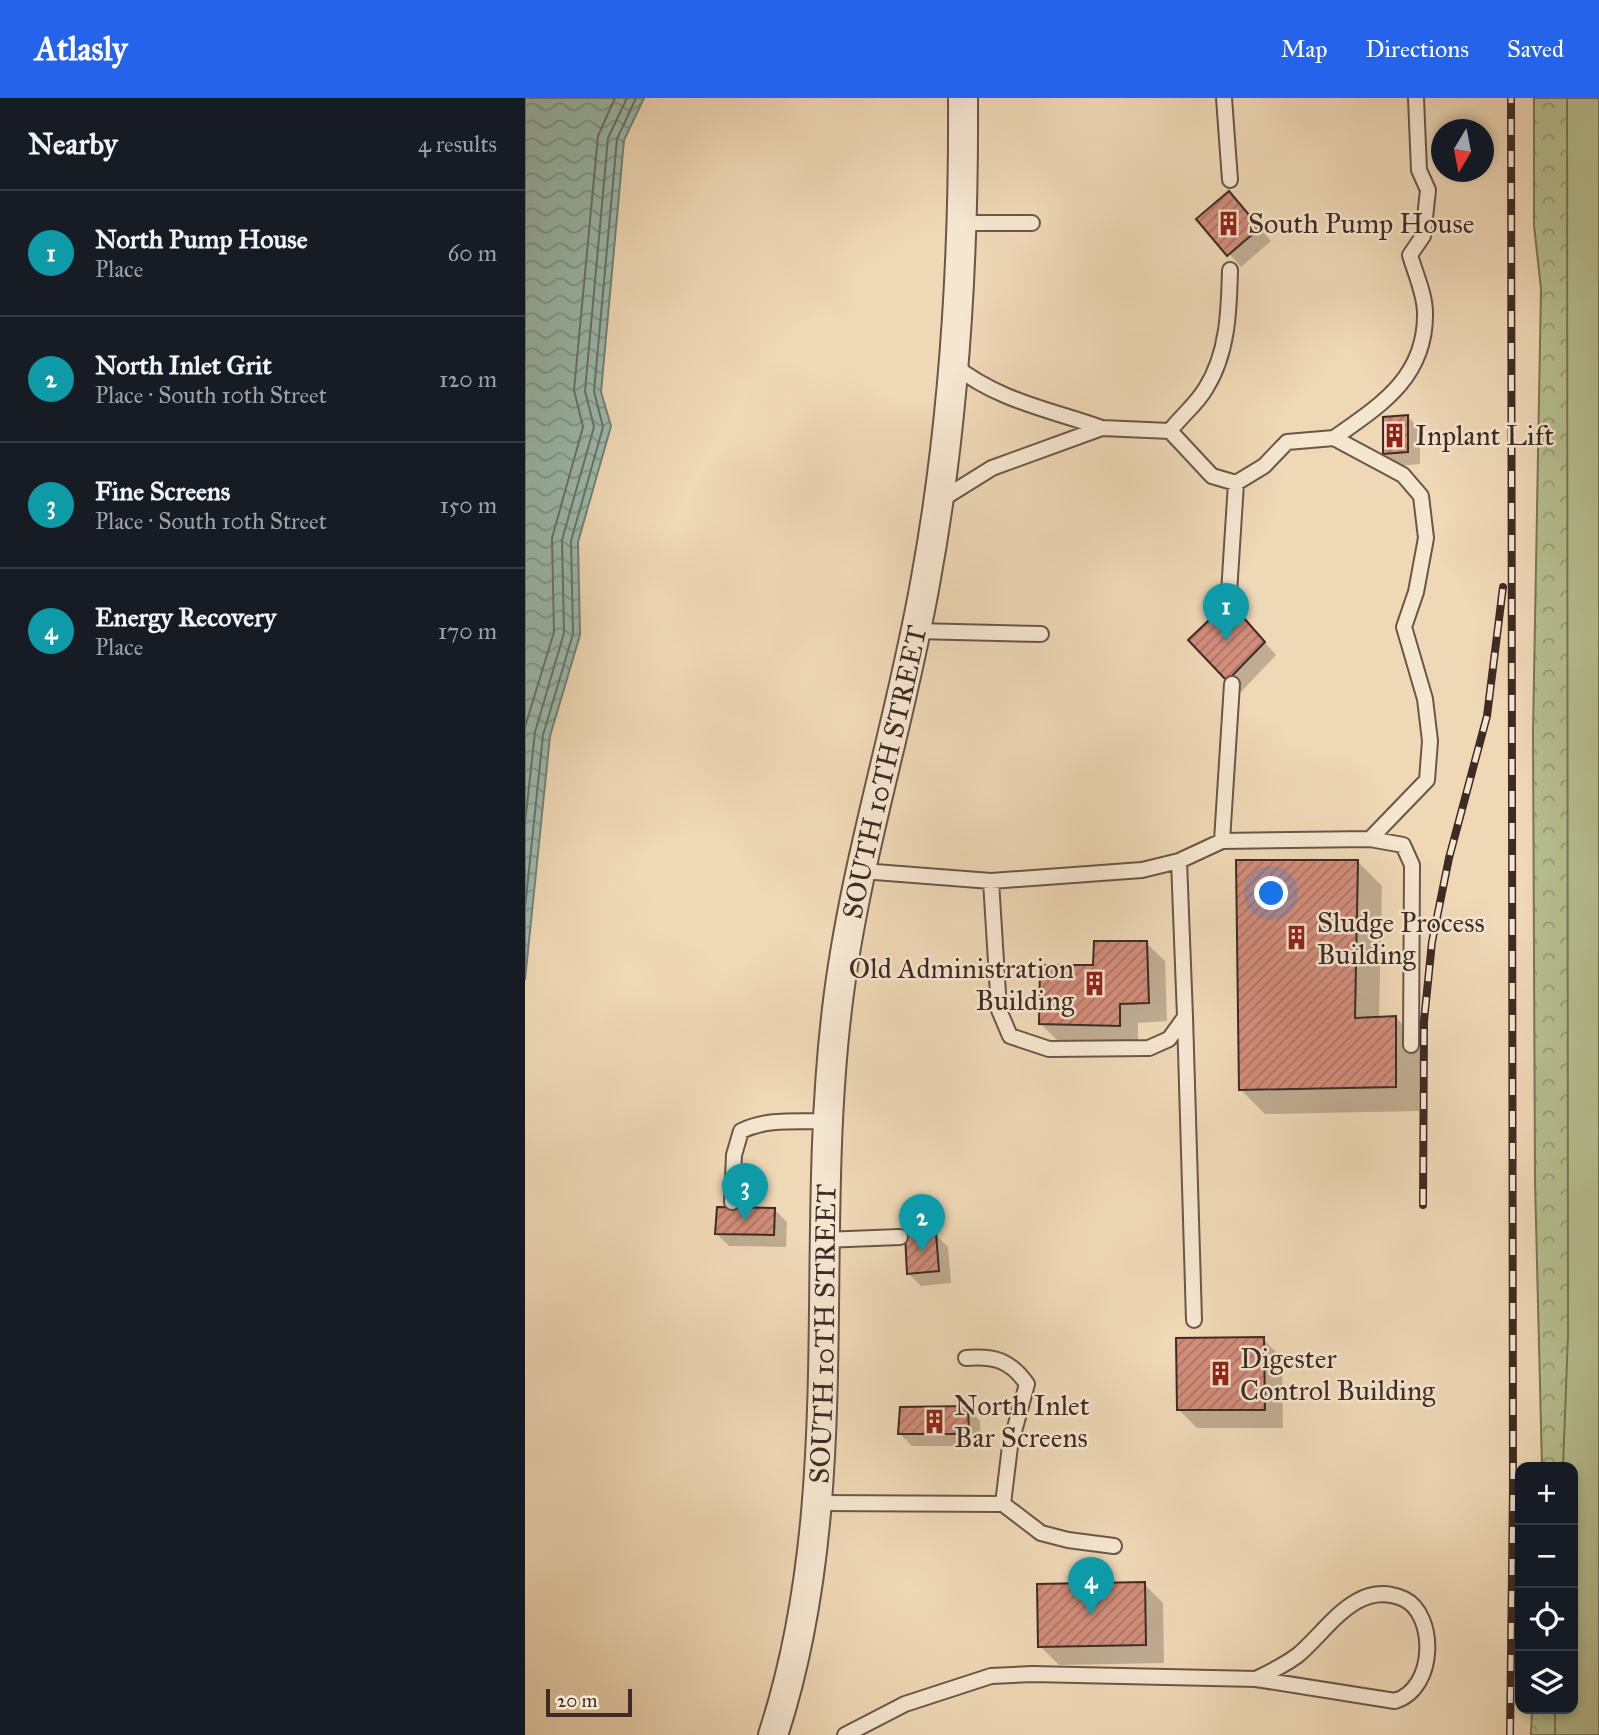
<!DOCTYPE html>
<meta charset="utf-8">
<style>
body{margin:0;font-family:"IM FELL Great Primer",serif;background:#20242c;color:#f1f3f6}
.controls{position:absolute;right:21px;bottom:21px;display:grid;overflow:hidden;border-radius:14px;box-shadow:0 4px 10px #0003}
.controls button{width:63px;height:63px;display:grid;place-items:center;padding:0;border:0;border-bottom:2px solid #363941;background:#171b24;color:#f1f3f6;font:35px sans-serif}
.compass{position:absolute;left:906px;top:21px;width:63px;height:63px;border-radius:50%;background:#171b24;box-shadow:0 4px 10px #0003;rotate:190deg}
.scale{position:absolute;left:21px;bottom:18px;width:86px;box-sizing:border-box;padding-left:7px;border:4px solid #3f2b24;border-top:0;font-size:19px;line-height:24px;white-space:nowrap;color:#3f2b24;-webkit-text-stroke:5px #f5e6d0;paint-order:stroke}
.you{position:absolute;left:747px;top:796px;width:24px;height:24px;margin:-18px;border:5px solid #fff;border-radius:50%;background:#1a73e8;box-shadow:0 0 0 10px #1a73e833}
.badge{display:grid;place-items:center;width:46px;height:46px;border-radius:50%;background:#2563eb;color:#fff;font-size:23px;font-weight:700}
.pin{position:absolute;translate:-50% -58px;filter:drop-shadow(0 2px 4px #0008)}
.pin::after{content:'';position:absolute;top:37px;width:24px;height:21px;background:inherit;clip-path:polygon(0 0,100% 0,50% 100%)}
.list{margin:0;padding:0;list-style:none}
h2{display:flex;justify-content:space-between;align-items:center;height:91px;margin:0;padding:0 28px;font-size:30px}
h2 small{font-size:23px;font-weight:400;color:#9ea1a6}
.list li{display:grid;grid-template-columns:46px 1fr auto;gap:21px;align-items:center;box-sizing:border-box;height:126px;padding:0 28px;border-top:2px solid #363941}
.list b{display:block;font-size:26px;white-space:nowrap}
.list p{margin:0;font-size:23px;white-space:nowrap;color:#9ea1a6}
.list em{font-size:23px;font-style:normal;color:#9ea1a6}
.icon{flex:none;width:38px;height:38px;fill:none;stroke:currentColor;stroke-width:2;stroke-linecap:round;stroke-linejoin:round}
.map{position:relative;flex:none;width:1074px;height:1637px;overflow:hidden}
header{display:flex;align-items:center;gap:42px;box-sizing:border-box;height:98px;padding:0 35px;background:#2563eb;color:#fff}
header strong{font-size:33px}
nav{display:flex;gap:38px;margin-inline-start:auto;font-size:24px}
main{display:flex}
aside{flex:1;background:#171b24}
.map>svg:first-child{display:block}
</style>
<header>
<strong>Atlasly</strong>
<nav><a>Map</a><a>Directions</a><a>Saved</a></nav>
</header>
<main>
<aside>
<h2>Nearby<small>4 results</small></h2>
<ul class="list">
<li><span class="badge" style="background:#0f9aa8">1</span><div><b>North Pump House</b><p>Place</p></div><em>60 m</em></li>
<li><span class="badge" style="background:#0f9aa8">2</span><div><b>North Inlet Grit</b><p>Place · South 10th Street</p></div><em>120 m</em></li>
<li><span class="badge" style="background:#0f9aa8">3</span><div><b>Fine Screens</b><p>Place · South 10th Street</p></div><em>150 m</em></li>
<li><span class="badge" style="background:#0f9aa8">4</span><div><b>Energy Recovery</b><p>Place</p></div><em>170 m</em></li>
</ul>
</aside>
<div class="map">
<svg width="1074" height="1637" viewBox="0 0 1074 1637">
<defs>
<pattern id="forest-crowns" width="20" height="18" patternUnits="userSpaceOnUse" patternTransform="scale(1.75)"><rect width="20" height="18" fill="#b6bf90"/><path d="M2 6a3 3 0 1 1 6 0M12 15a3 3 0 1 1 6 0" fill="none" stroke="#959b75"/></pattern>
<pattern id="water-waves" width="16" height="10" patternUnits="userSpaceOnUse" patternTransform="scale(1.75)"><rect width="16" height="10" fill="#9abaae"/><path d="M0 5q4-4 8 0t8 0" fill="none" stroke="#7f978d"/></pattern>
<pattern id="building-hatch" width="6" height="6" patternUnits="userSpaceOnUse" patternTransform="scale(1.75)"><rect width="6" height="6" fill="#d28d7a"/><path d="M-1 1l2-2M0 6l6-6M5 7l2-2" fill="none" stroke="#ac7364"/></pattern>
</defs>
<rect width="100%" height="100%" fill="#efd8b6"/>
<filter id="stains"><feTurbulence type="fractalNoise" baseFrequency=".00286" numOctaves="4"/><feColorMatrix values="0 0 0 0 .2 0 0 0 0 .09 0 0 0 0 .02 0 0 0 .5 -.17"/></filter>
<radialGradient id="worn" r=".72"><stop offset=".6" stop-color="#630" stop-opacity="0"/><stop offset="1" stop-color="#630" stop-opacity=".3"/></radialGradient>
<path fill="url(#forest-crowns)" stroke="#7a755a" stroke-width="2" d="M1009,0H1074V1637H1006L1007,1611H1048V1369H1017L1010,1083L1008,634L1016,191L1009,127Z"/>
<path fill="#b6bf90" stroke="#7a755a" stroke-width="2" d="M1042,0H1074V1637H1030V1611H1048V1369H1038L1043,1238Z"/>
<path fill="url(#water-waves)" stroke="#768177" stroke-width="2" d="M0,0H119L99,42L76,294L86,328L53,444L55,537L25,638L0,882Z"/>
<path fill="#0003" d="M704,95L746,143L716,169L674,121Z
M883,319L895,331V366L872,368L859,355Z
M716,517L751,557L716,594L665,542Z
M832,763L857,788L854,920L870,919L895,944L894,1013L740,1016L716,992Z
M621,845L640,863L642,923L613,925V946L534,944L516,926L570,869Z
M250,1112L262,1124L261,1149L204,1148L192,1136Z
M411,1137L423,1149L426,1185L396,1188L384,1176Z
M738,1241L757,1260L758,1330H672L654,1312Z
M443,1310L455,1323L456,1348H387L375,1336Z
M619,1486L638,1505L639,1565L534,1567L515,1548Z"/>
<g fill="none" stroke-linecap="round" stroke-linejoin="round">
<path stroke="#6c7269" stroke-width="2" d="M0,629L29,534L27,440L58,329L49,292L73,38L90,0
M0,725L10,634L39,535L37,442L69,329L60,293L83,40L102,0
M0,810L18,637L48,536L46,443L78,329L69,293L92,41L111,0"/>
</g>
<path fill="url(#building-hatch)" stroke="#3f2b24" stroke-width="2" d="M704,93L735,130L702,158L671,121Z
M883,317V354L858,356V319Z
M704,503L740,544L702,583L663,542Z
M711,762H833L830,920L871,918V989L714,992Z
M569,843H622L624,905L595,906V928L514,926L515,867H568Z
M192,1109L250,1110L249,1137L190,1136Z
M411,1135L414,1173L382,1176L380,1136Z
M739,1239L740,1312H652L651,1240Z
M443,1308L444,1336H373L375,1309Z
M620,1484L621,1547L513,1549L512,1486Z"/>
<g fill="none" stroke-linecap="round" stroke-linejoin="round">
<defs>
<path id="service" d="M699,0L705,82
M439,125H507
M429,267C471,302 526,312 577,330
M645,333C656,318 672,306 681,290C703,255 704,212 705,172
M809,340C856,307 901,279 900,215C900,196 890,175 885,157L898,138L903,92L894,72L891,0
M414,403L467,370L577,330L645,333L687,378L711,385L739,368L762,344L809,340L878,377L896,398L901,440L891,494L879,529L900,601L905,643L902,682L845,741
M704,495L711,385
M390,533L516,536
M697,743L707,586
M337,773L466,783L617,772L654,763L697,743L845,741L878,747L887,767L886,947
M466,783L474,912L485,938L524,951L624,950L644,941L660,919L654,763
M660,919L669,1222
M207,1104L209,1057L216,1033C242,1020 272,1024 301,1023
M298,1142L375,1139
M441,1260C470,1258 485,1262 502,1286L485,1348L478,1406
M294,1405L478,1406L516,1435L543,1442L589,1448
M320,1637L380,1606L466,1578L507,1576L731,1581L870,1603C912,1590 911,1516 879,1501C832,1480 804,1531 773,1557C760,1567 745,1574 731,1581"/>
<g id="minor">
<path id="s1" d="M248,1637C325,1402 283,1153 312,911C329,766 376,624 401,480C430,321 439,161 438,0"/>
</g>
</defs>
<use href="#service" stroke="#6b5648" stroke-width="18"/>
<use href="#minor" stroke="#6b5648" stroke-width="32"/>
<use href="#service" stroke="#f5e6d0" stroke-width="14"/>
<use href="#minor" stroke="#f5e6d0" stroke-width="28"/>
<defs>
<path id="rail" d="M898,1107L899,923L907,844L924,760L962,618L978,489
M985,1637L988,1393L986,0"/>
</defs>
<use href="#rail" stroke="#3f2b24" stroke-width="8"/>
<use href="#rail" stroke="#f5e6d0" stroke-width="5" stroke-dasharray="16" stroke-linecap="butt"/>
</g>
<defs>
<symbol id="building-bare" viewBox="-9 -9 18 18"><path d="M-4-6H4V6H1V3H-1V6H-4ZM-2.5-4.3h1.7v1.8h-1.7ZM.8-4.3h1.7v1.8H.8ZM-2.5-1h1.7V.8h-1.7ZM.8-1h1.7V.8H.8Z" fill="#8f2418" stroke="#f5e6d0" stroke-width="2.5" paint-order="stroke"/></symbol>
</defs>
<g fill-rule="evenodd">
<use href="#building-bare" x="686" y="108" width="35" height="35"/>
<use href="#building-bare" x="852" y="320" width="35" height="35"/>
<use href="#building-bare" x="754" y="822" width="35" height="35"/>
<use href="#building-bare" x="552" y="868" width="35" height="35"/>
<use href="#building-bare" x="678" y="1258" width="35" height="35"/>
<use href="#building-bare" x="392" y="1306" width="35" height="35"/>
</g>
<g text-anchor="middle" dominant-baseline="central" stroke-width="5" stroke-linejoin="round" paint-order="stroke">
<g font-size="28" fill="#3f2b24" stroke="#f5e6d0" text-anchor="start">
<text x="723" y="125">South Pump House</text>
<text x="890" y="337">Inplant Lift</text>
<text x="792" y="824">Sludge Process<tspan x="792" dy="32">Building</tspan></text>
<text x="549" y="870" text-anchor="end">Old Administration<tspan x="549" dy="32">Building</tspan></text>
<text x="715" y="1260">Digester<tspan x="715" dy="32">Control Building</tspan></text>
<text x="429" y="1307">North Inlet<tspan x="429" dy="32">Bar Screens</tspan></text>
</g>
<g font-size="28" fill="#3f2b24" stroke="#f5e6d0">
<text stroke="none"><textPath href="#s1" startOffset="973">SOUTH 10TH STREET</textPath></text>
<text stroke="none"><textPath href="#s1" startOffset="406">SOUTH 10TH STREET</textPath></text>
</g>
</g>
<rect width="100%" height="100%" filter="url(#stains)"/>
<rect width="100%" height="100%" fill="url(#worn)"/>
</svg>
<div class="controls">
<button>+</button>
<button>−</button>
<button><svg class="icon" aria-label="locate" viewBox="0 0 24 24"><circle cx="12" cy="12" r="6"/><path d="M12 2v4M12 18v4M2 12h4M18 12h4"/></svg></button>
<button><svg class="icon" aria-label="layers" viewBox="0 0 24 24"><path d="M12 4l9 5-9 5-9-5zM3 14l9 5 9-5"/></svg></button>
</div>
<svg class="compass" viewBox="-18 -18 36 36"><path d="M0-13l5 13h-10z" fill="#e53935"/><path d="M0 13l5-13h-10z" fill="#9ea1a6"/></svg>
<div class="scale">20 m</div>
<div class="you"></div>
<div class="pin badge" style="left:701px;top:543px;background:#0f9aa8">1</div>
<div class="pin badge" style="left:397px;top:1154px;background:#0f9aa8">2</div>
<div class="pin badge" style="left:220px;top:1123px;background:#0f9aa8">3</div>
<div class="pin badge" style="left:566px;top:1517px;background:#0f9aa8">4</div>
</div>
</main>
